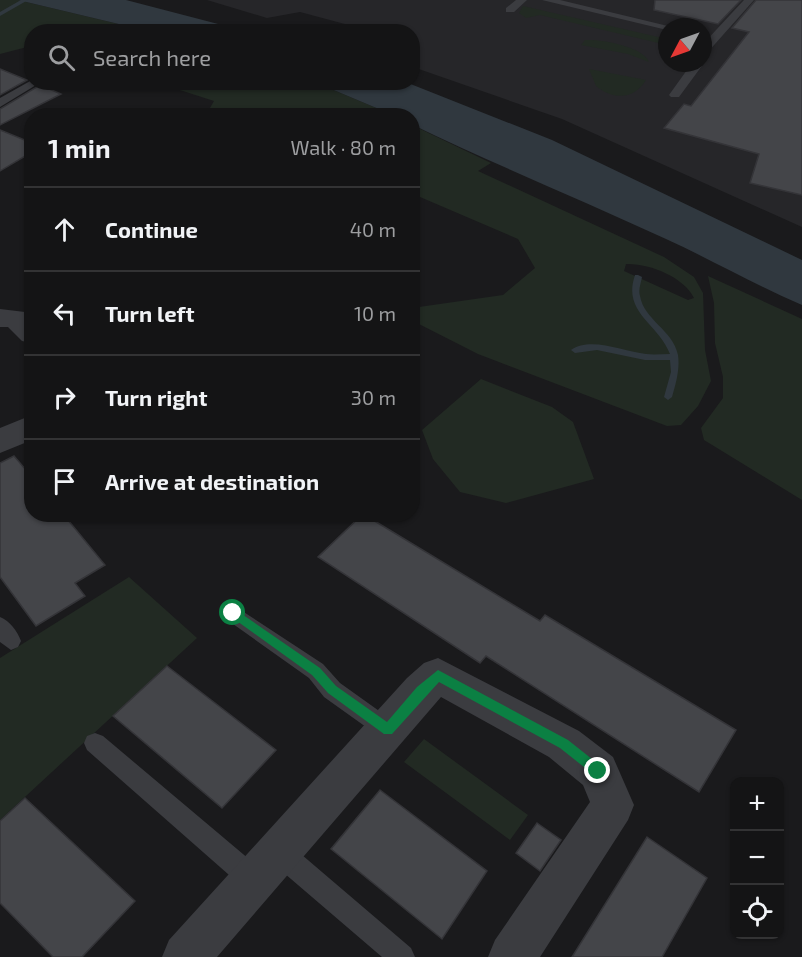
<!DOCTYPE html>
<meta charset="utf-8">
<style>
body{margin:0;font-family:"Exo 2",sans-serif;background:#212122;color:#f1f3f6}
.controls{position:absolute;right:18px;bottom:18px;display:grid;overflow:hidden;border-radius:12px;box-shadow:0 2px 4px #0004}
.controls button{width:54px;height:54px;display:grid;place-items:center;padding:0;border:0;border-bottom:2px solid #333334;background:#141415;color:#f1f3f6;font:30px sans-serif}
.compass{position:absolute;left:658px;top:18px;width:54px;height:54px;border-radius:50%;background:#141415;box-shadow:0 2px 4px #0004;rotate:229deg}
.stop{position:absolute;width:18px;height:18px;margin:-14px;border:4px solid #0b8043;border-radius:50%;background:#fff}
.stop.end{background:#0b8043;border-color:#fff;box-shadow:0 2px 6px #0008}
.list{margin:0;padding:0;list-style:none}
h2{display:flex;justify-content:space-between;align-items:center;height:78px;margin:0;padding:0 24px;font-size:26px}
h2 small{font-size:20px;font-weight:400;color:#9d9ea0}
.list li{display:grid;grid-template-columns:39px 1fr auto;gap:18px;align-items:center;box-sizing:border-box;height:84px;padding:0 24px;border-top:2px solid #333334}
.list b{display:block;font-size:22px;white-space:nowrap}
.list em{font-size:20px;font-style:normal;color:#9d9ea0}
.icon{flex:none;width:33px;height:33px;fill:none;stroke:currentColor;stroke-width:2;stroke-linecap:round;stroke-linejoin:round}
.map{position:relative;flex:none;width:802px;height:957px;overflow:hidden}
.search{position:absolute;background:#141415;box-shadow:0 2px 4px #0004;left:24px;top:24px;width:396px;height:66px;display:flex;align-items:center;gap:15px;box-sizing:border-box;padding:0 21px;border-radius:24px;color:#9d9ea0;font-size:22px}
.panel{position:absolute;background:#141415;box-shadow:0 2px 4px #0004;left:24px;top:108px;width:396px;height:414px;border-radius:24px}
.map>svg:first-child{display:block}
</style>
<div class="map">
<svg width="802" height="957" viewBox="0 0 802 957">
<rect width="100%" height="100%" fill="#1a1a1c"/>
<path fill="#262629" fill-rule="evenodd" d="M207,0H802V227L562,119L413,67L412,32L371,31L300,12L267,18ZM667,27H703V63H667Z"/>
<path fill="#222a23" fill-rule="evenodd" d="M0,0H18L148,31L32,32L31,46L0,54Z
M523,6L667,39V45L540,15L526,18L519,13Z
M585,40C600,39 643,46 649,62L628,54L581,45Z
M589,69L646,80C634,100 613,100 596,86Z
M158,83H317L393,115H206L214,101Z
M412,125L491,163L478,171L664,257L694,277L703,293L705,350L711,381L698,406L681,425L667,426L478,354L413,321V306L419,307L503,295L535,268L518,239L413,194ZM626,264C649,263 684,277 694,298L688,300L624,271Z
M708,276L802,319V500L704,440L701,428L723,398V377L715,343L714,303Z
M481,379L552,407L573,422L594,479L506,503L460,492L433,459L422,430Z
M129,577L197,638L0,820V658Z
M424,739L528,815L510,840L404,762Z"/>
<path fill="#30383f" d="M18,0H126L245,31H148Z
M317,83H408L552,140L802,260V305C755,285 712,260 666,239C582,200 496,165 413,125L412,116L393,115Z"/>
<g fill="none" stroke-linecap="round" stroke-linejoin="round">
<path fill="#30383f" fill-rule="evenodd" d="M21,0H28L0,16V12Z
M635,275H638L642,277C641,283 638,290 640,296C644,320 673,330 678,355C680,369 676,383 672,397L668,400L664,397L671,372L670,360H645L597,350L575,353L571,350C591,336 624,352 646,354C654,355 662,354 670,354C658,323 622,313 635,275Z"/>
</g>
<path fill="#444549" stroke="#343438" stroke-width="1.5" d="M655,0H741L718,24L654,10Z
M756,0H802V195L750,183L759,154L664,128L684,104L691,106L749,32L732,28Z
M0,69L27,80L0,95Z
M40,85L61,94L0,125V109Z
M0,130L32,143V152L0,171Z
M14,456L32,477V514H63L105,565L75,583L85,596L36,626L0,577V463Z
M363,514L540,621L545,615L736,730L699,792L486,656L480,663L318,557Z
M167,666L276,750L222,808L113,716Z
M380,790L487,871L442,939L331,849Z
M25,798L135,901L82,957H53L0,903V821Z
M537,823L561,840L540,871L516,853Z
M647,837L707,878L662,957H572Z"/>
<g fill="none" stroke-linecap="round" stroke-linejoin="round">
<path fill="#3b3c40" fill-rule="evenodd" d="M516,0H527L514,12H506V8Z
M542,0H560L672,27H667V30Z
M744,0H754L707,53L703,54V44Z
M703,62L704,63L679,97H671L669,95L692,63Z
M32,80V82H41L0,107V98Z
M233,605L323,664L340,683L396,723L399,730L396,737L388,740L380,737L324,697L309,678L226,619L223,613L226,607Z
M0,617C10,621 17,631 21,641L18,647L11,650L0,642Z
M95,733L103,736L263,871L266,880L263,889L254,892L245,889L87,750L84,743L87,736Z
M279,840L288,843L411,948L415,957H382L270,861L267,852L270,843Z"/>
<path fill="#3b3c40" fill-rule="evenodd" d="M0,309L25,312L32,318V343L22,341L8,327H0Z
M32,415V440L0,453V428Z
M438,658L579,731L613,757L634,805L628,820L540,957H488L495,940L590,802L583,785L549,757L441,697L217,957H162L169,940L407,678L424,663Z"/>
</g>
<path fill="#0b8043" d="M233,608L320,668L336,686L387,722L417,687L438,670L568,740L602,767V775H594L560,748L439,682L392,734H384L328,693L312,675L230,616V610Z"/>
</svg>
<div class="controls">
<button>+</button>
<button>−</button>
<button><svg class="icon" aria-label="locate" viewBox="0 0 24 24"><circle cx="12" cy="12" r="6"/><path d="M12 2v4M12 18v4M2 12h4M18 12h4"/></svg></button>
</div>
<svg class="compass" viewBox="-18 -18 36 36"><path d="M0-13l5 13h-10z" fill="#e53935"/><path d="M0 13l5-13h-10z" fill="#9d9ea0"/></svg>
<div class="stop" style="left:233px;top:613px"></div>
<div class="stop end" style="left:598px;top:771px"></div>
<div class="search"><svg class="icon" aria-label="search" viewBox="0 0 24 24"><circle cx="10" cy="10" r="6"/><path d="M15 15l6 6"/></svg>Search here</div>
<section class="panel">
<h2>1 min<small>Walk · 80 m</small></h2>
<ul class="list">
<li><svg class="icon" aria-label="ahead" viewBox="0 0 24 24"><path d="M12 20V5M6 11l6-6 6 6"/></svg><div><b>Continue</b></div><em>40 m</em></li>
<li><svg class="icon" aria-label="left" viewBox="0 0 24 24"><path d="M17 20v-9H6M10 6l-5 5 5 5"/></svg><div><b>Turn left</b></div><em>10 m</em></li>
<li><svg class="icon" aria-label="right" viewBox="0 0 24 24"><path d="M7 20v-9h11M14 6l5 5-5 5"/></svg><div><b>Turn right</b></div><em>30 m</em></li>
<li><svg class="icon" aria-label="arrive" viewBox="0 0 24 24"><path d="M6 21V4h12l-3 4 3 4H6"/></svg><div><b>Arrive at destination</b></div></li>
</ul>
</section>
</div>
